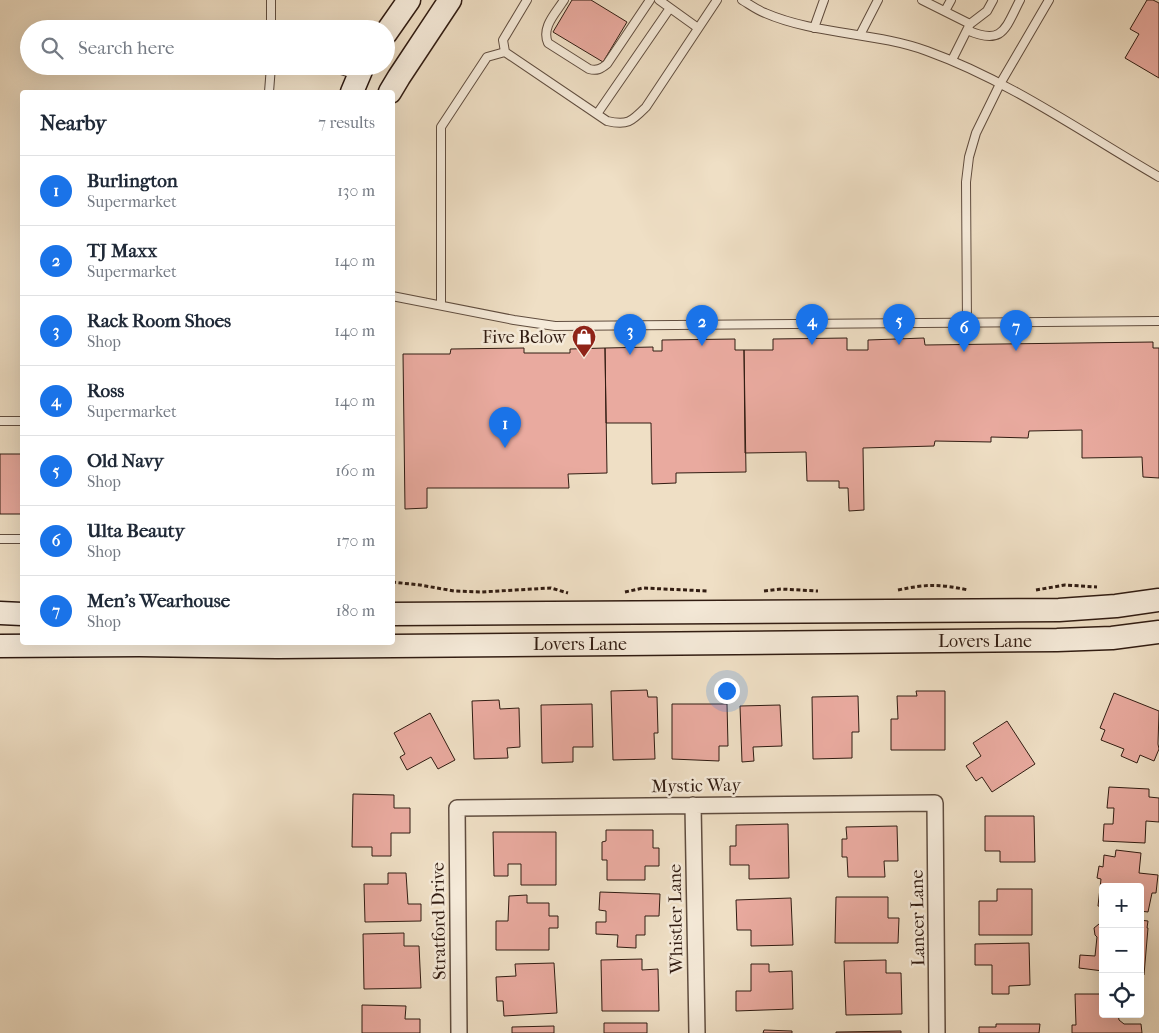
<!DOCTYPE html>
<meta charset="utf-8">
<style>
body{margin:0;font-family:"IM FELL French Canon",serif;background:#f2f2f3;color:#1f2937}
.controls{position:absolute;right:15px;bottom:15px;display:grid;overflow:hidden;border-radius:5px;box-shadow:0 5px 20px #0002}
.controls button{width:45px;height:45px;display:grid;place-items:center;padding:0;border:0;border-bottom:1px solid #e0e1e3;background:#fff;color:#1f2937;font:25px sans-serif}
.you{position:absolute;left:726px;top:690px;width:18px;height:18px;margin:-12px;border:4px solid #fff;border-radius:50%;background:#1a73e8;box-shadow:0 0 0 8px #1a73e833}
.badge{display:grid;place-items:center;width:32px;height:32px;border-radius:50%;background:#1a73e8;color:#fff;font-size:16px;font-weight:700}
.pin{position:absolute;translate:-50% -41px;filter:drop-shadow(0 1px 2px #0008)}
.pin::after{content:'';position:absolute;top:26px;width:18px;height:15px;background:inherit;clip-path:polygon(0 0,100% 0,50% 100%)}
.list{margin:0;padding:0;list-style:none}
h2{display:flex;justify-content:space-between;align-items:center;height:65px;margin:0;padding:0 20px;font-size:21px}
h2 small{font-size:16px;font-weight:400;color:#747a83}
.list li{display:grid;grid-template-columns:32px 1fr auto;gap:15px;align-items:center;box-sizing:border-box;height:70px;padding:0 20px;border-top:1px solid #e0e1e3}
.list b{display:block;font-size:19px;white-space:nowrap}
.list p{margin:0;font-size:16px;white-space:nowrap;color:#747a83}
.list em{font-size:16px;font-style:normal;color:#747a83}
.icon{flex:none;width:28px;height:28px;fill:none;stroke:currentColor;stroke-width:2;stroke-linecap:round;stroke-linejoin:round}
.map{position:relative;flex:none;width:1159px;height:1033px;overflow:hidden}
.search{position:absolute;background:#fff;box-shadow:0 5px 20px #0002;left:20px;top:20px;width:375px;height:55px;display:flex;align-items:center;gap:12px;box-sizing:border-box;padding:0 18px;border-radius:28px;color:#747a83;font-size:19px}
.panel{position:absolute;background:#fff;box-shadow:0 5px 20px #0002;left:20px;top:90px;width:375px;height:555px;border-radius:5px}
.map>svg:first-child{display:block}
</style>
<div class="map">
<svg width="1159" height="1033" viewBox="0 0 1159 1033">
<rect width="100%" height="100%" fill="#efdfc5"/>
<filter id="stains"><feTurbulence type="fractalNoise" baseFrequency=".004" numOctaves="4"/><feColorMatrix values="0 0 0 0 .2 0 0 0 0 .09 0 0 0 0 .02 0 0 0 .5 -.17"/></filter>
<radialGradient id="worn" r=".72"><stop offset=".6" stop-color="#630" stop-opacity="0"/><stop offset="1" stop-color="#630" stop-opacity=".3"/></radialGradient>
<path fill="#e9aa9f" stroke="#311c12" d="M572,0H591L627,22L603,62L553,32Z
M1147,0H1153L1159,3V78L1125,58L1139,34L1130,29Z
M847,338V350H868V340L924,338L925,345L1153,342V348H1159V478L1143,477L1142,457L1082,458V430L1029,431L1028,438L991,437V442L935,441L934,446L863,448L864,510L849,511L848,488H839V481H807L806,452L745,453L744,350H773V339Z
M735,339V350H744L746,472L676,473V483L652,484L651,423H606L605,348L653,347V351H662V340Z
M524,348V353H570V349L605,348L607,473L568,474L569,488H427V508L405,509L403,354H450L451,349Z
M0,454H22V514H0Z
M647,690L648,697H657L658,733H654L655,759L613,760L611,691Z
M916,691H945V750H891V719H898L897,696H917Z
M1114,693L1159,711L1158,744L1159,749L1154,761L1140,755L1137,763L1121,756L1124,749L1101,740L1105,730L1100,728Z
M858,696L859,732H852V758L813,759L812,697Z
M499,700L500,709L519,708L520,747L507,748L508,758L474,759L472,701Z
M592,704L593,747H573V762L542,763L541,705Z
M672,704H727L728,746H719V761L672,759Z
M780,705L782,746L753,747L754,761L742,762L740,706Z
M430,713L455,760L438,769L431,757L407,770L400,757L405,754L394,733Z
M1007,721L1035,764L992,792L982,777L976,781L966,766L981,756L973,743Z
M1109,787L1149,789V797L1159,798V822L1146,821L1145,843L1103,841L1104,824H1113L1114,808H1107Z
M353,794L394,795V808H410V833H391V856H372V847H352Z
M985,816H1034L1035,862H1000V851H985Z
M788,824L789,878L749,879V865H730V846H736V825Z
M897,826L898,861H884L885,877H848L847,857H842V839H847L846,827Z
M606,830H653V848H659V866H645V880H607V860H602V842L606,841Z
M493,832H556V885H521V864H508V876H494Z
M1116,850L1141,853L1139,873L1158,875L1156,893H1152L1148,912L1140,911V887H1103V907L1098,906L1101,879L1097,878L1099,866L1103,867L1104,855L1115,857Z
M388,873H406L408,904H421V921L365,922L364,884H388Z
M997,889H1032V935H979V901H997Z
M600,892L660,894L659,916H645V935H636V948L617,947L618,935L596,934V922H606V911L599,910Z
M527,895V903H549V916H558V928H549V950H496V921H508L509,896Z
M836,897H888V918H899L898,943H835Z
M791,898L793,945L751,946V930H737L736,900Z
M1140,920L1148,921L1147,928H1148L1144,975L1140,974Z
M1099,924H1103V971L1079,968L1080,955L1095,956L1097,937L1095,935L1094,928Z
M404,933V946H419L421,988L364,989L363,934Z
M1029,943L1030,985L1009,986V994H992V965H975V944Z
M642,959V970L658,969L659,1011H602L601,960Z
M886,960V973H901L902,1014L846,1015L844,961Z
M554,963L557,1013L504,1016L503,1001H497L496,977L516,976L515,964Z
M751,964H769V972L792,971L793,1009L736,1011V991H751Z
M1075,994H1103V1014H1118L1119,1020L1124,1024H1141L1142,1033H1072V1025H1076Z
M362,1005L406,1006L405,1019H420V1033H362Z
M604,1023H647V1033H604Z
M996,1024H1040L1039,1033H979V1027H996Z
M554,1026V1033H512V1027Z
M764,1030L792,1031V1033H763Z
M901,1031V1033H836V1032Z"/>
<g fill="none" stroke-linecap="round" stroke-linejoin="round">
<defs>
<path id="lane" d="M564,0C556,13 541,27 548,43L589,69C597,71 601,69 607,64L650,0
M659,0L698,28
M742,0C749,4 757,10 765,13C816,35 875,32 927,51C1010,81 1083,133 1159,177
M922,0L970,24L952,60
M945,11L951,0
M970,24L987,11L993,0
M814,28L824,0
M271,29V0
M967,30C1003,46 1005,29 1020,0
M860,35L878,0
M505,52L503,40L527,0
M328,66L357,75
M269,92L271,66
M597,114L670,8
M392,296L514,320L555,326L1159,321
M441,305V127L487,57L505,52L607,121C628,126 632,121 646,107L717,0
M967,323L966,182L969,157L976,133L1000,84L1049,0
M0,421H22
M0,539H22"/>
<path id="street" d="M693,805L697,1033
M459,1033L457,808L935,803L937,1033"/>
<path id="secondary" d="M386,33L409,0
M352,92L363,66
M390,92L399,77L450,0
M0,613L22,614
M392,614L1059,610L1116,606L1159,600
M0,646L139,645L278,647L1057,640L1112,638L1159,632"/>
</defs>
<use href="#lane" stroke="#604d3f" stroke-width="10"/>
<use href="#street" stroke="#604d3f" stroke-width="18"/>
<use href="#secondary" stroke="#311c12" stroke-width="25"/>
<path stroke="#311c12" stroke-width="3" stroke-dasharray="4 2.5" stroke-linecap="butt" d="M392,582L420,585L454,591L482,592L551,588L568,593
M898,590C926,584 940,584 968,590
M1036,590L1065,585L1097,587
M764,591L781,589L818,591
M625,592L643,588L708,591"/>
<use href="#lane" stroke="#f5ead9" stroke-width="8"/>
<use href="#street" stroke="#f5ead9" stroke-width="15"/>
<use href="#secondary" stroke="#f5ead9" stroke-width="22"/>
</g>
<defs>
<symbol id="shop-pin" viewBox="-11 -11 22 30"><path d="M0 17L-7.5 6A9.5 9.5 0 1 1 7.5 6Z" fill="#8f2418" stroke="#f5ead9"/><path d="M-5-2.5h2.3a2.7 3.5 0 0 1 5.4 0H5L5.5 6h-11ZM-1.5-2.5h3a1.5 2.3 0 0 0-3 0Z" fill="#fff"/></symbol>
</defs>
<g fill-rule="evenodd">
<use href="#shop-pin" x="570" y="323" width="28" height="38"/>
</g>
<g text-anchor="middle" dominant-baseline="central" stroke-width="5" stroke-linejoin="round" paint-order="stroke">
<g font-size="18" fill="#311c12" stroke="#f5ead9" text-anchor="end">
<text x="566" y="337">Five Below</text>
</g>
<g font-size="18" fill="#311c12" stroke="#f5ead9">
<text x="985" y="641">Lovers Lane</text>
<text x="580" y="644">Lovers Lane</text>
<text transform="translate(696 786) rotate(-1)">Mystic Way</text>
<text transform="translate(918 918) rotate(-91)">Lancer Lane</text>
<text transform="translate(676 919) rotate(-91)">Whistler Lane</text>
<text transform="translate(439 921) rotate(-91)">Stratford Drive</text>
</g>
</g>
<rect width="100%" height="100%" filter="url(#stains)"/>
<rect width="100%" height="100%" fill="url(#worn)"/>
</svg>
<div class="controls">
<button>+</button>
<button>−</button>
<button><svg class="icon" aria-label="locate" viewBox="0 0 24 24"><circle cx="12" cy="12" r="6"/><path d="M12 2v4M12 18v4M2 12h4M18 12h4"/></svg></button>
</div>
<div class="you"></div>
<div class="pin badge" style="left:505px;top:448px">1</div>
<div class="pin badge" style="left:702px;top:346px">2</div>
<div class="pin badge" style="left:630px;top:355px">3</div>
<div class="pin badge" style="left:812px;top:345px">4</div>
<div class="pin badge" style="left:899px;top:345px">5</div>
<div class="pin badge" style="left:964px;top:352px">6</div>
<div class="pin badge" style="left:1016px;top:351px">7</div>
<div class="search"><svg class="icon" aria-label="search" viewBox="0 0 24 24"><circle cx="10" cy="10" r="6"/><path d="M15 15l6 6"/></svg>Search here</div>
<section class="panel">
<h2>Nearby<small>7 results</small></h2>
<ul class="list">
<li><span class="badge">1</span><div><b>Burlington</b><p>Supermarket</p></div><em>130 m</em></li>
<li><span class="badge">2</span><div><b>TJ Maxx</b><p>Supermarket</p></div><em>140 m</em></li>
<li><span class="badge">3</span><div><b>Rack Room Shoes</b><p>Shop</p></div><em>140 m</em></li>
<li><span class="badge">4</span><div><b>Ross</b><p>Supermarket</p></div><em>140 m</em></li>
<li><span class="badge">5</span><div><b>Old Navy</b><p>Shop</p></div><em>160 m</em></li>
<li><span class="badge">6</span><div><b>Ulta Beauty</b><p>Shop</p></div><em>170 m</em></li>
<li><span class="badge">7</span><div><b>Men's Wearhouse</b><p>Shop</p></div><em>180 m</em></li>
</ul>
</section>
</div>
